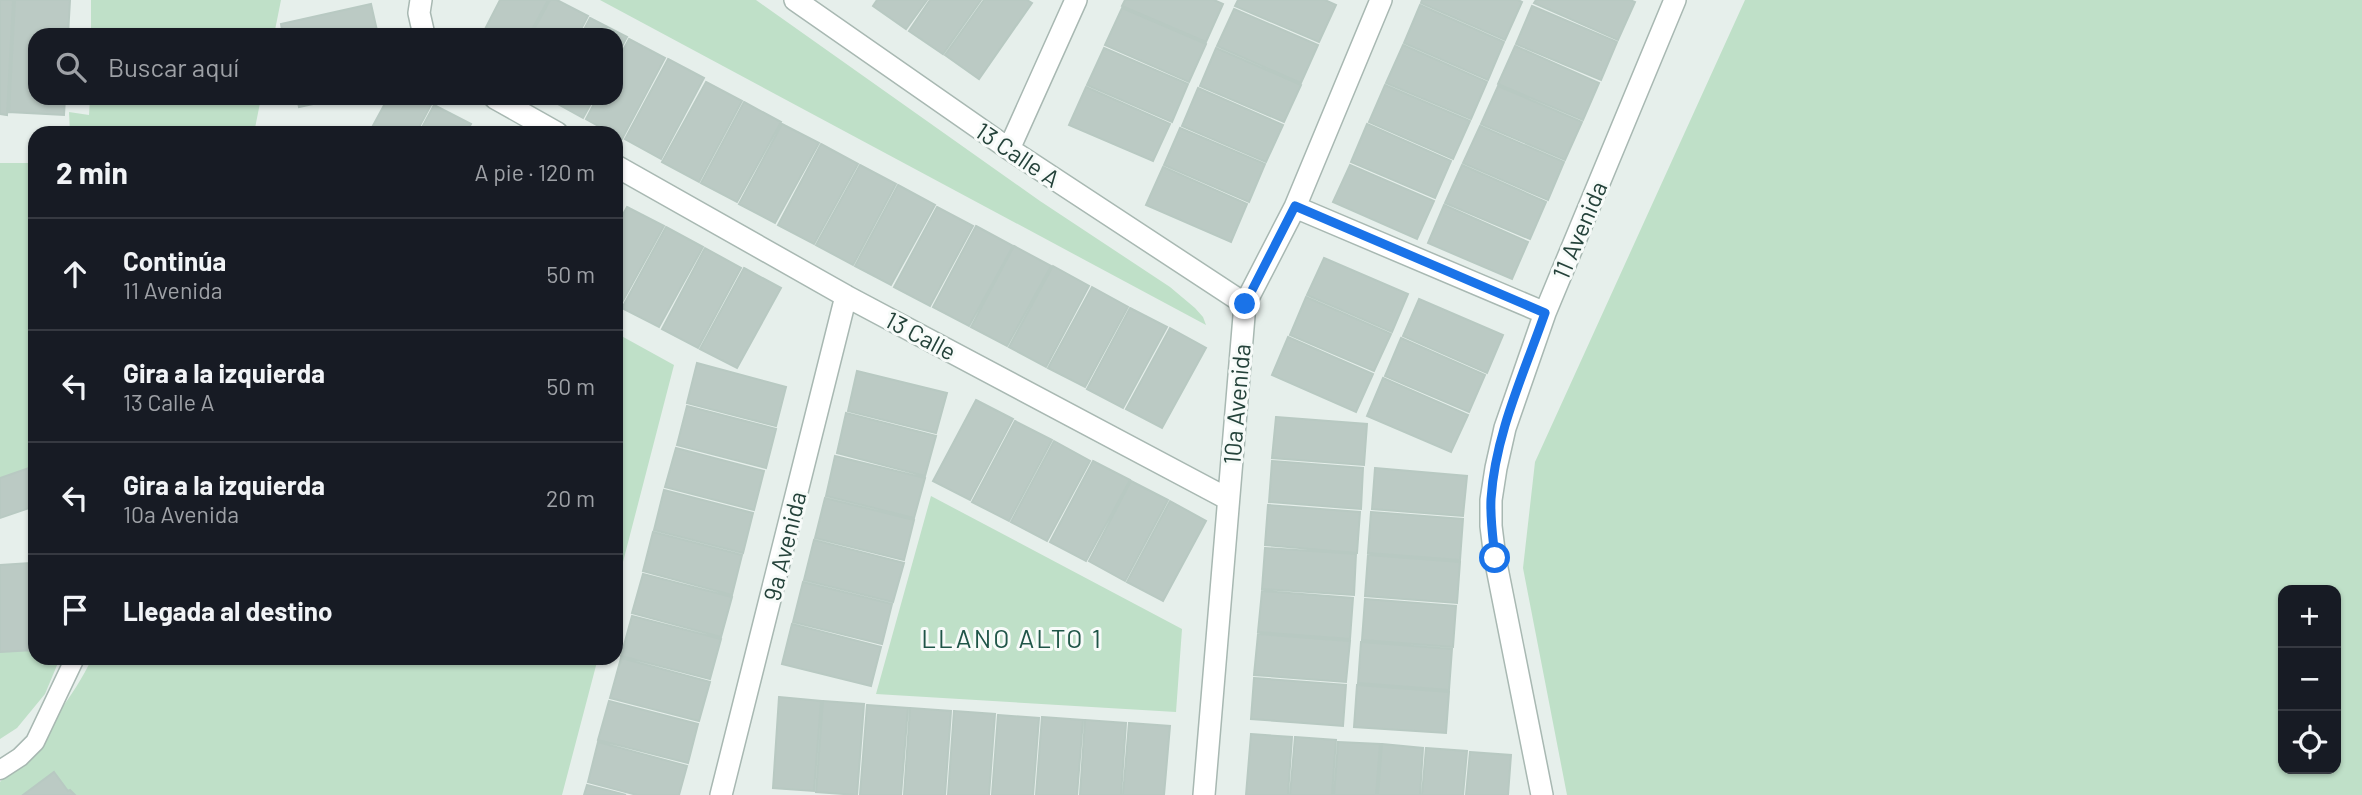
<!DOCTYPE html>
<html lang="es">
<meta charset="utf-8">
<style>
body{margin:0;font-family:Barlow,sans-serif;background:#20242c;color:#f1f3f6}
.controls{position:absolute;right:21px;bottom:21px;display:grid;overflow:hidden;border-radius:14px;box-shadow:0 2px 5px #0004}
.controls button{width:63px;height:63px;display:grid;place-items:center;padding:0;border:0;border-bottom:2px solid #363941;background:#171b24;color:#f1f3f6;font:35px sans-serif}
.stop{position:absolute;width:21px;height:21px;margin:-16px;border:5px solid #1a73e8;border-radius:50%;background:#fff}
.stop.end{background:#1a73e8;border-color:#fff;box-shadow:0 2px 7px #0008}
.list{margin:0;padding:0;list-style:none}
h2{display:flex;justify-content:space-between;align-items:center;height:91px;margin:0;padding:0 28px;font-size:30px}
h2 small{font-size:23px;font-weight:400;color:#9ea1a6}
.list li{display:grid;grid-template-columns:46px 1fr auto;gap:21px;align-items:center;box-sizing:border-box;height:112px;padding:0 28px;border-top:2px solid #363941}
.list b{display:block;font-size:26px;white-space:nowrap}
.list p{margin:0;font-size:23px;white-space:nowrap;color:#9ea1a6}
.list em{font-size:23px;font-style:normal;color:#9ea1a6}
.icon{flex:none;width:38px;height:38px;fill:none;stroke:currentColor;stroke-width:2;stroke-linecap:round;stroke-linejoin:round}
.map{position:relative;flex:none;width:2362px;height:795px;overflow:hidden}
.search{position:absolute;background:#171b24;box-shadow:0 2px 5px #0004;left:28px;top:28px;width:595px;height:77px;display:flex;align-items:center;gap:18px;box-sizing:border-box;padding:0 24px;border-radius:21px;color:#9ea1a6;font-size:26px}
.panel{position:absolute;background:#171b24;box-shadow:0 2px 5px #0004;left:28px;top:126px;width:595px;height:539px;border-radius:21px}
.map>svg:first-child{display:block}
</style>
<div class="map">
<svg width="2362" height="795" viewBox="0 0 2362 795">
<rect width="100%" height="100%" fill="#e6efeb"/>
<path fill="#bfe0c8" fill-rule="evenodd" d="M91,0H281L274,35H91Z
M600,0H756L1040,201L1170,287L1195,308L1203,317L1206,325Z
M1745,0H2362V795H1567L1523,568L1535,462ZM2283,590H2336V769H2283Z
M90,98H261L254,133H70L69,112L89,115Z
M0,163H35V466L0,478Z
M616,333L674,365L616,589Z
M931,496L1182,629L1176,712L876,694Z
M30,563H35V658H60L45,694L17,728L0,739V652L34,649Z
M92,658H598L562,795H75L70,790L68,791L53,773L23,795H0V782C34,742 70,705 92,658Z"/>
<path fill="#bbcac4" stroke="#b8c9c2" stroke-width="2" d="M0,0H13L7,115L0,114Z
M15,0H70L68,35H35V98H65L64,115L9,112Z
M500,0H548L529,35H482Z
M550,0H557L588,16L578,35H531Z
M877,0H927L906,29L873,6Z
M930,0H981L943,54L909,31Z
M984,0H1027L1032,3L979,79L945,55Z
M1125,0H1214L1223,4L1206,42L1122,6Z
M1238,0H1325L1336,5L1319,42L1235,6Z
M1422,0H1518L1522,2L1505,40L1421,3Z
M1536,0H1630L1635,2L1618,40L1534,3Z
M371,4L378,35H283L281,24Z
M1420,5L1504,42L1488,80L1404,43Z
M1532,6L1617,42L1601,80L1516,44Z
M1122,8L1206,44L1189,82L1105,45Z
M1234,9L1318,45L1301,83L1217,46Z
M590,18L627,37L616,57V35H581Z
M629,39L665,58L622,139L616,136V133H611L586,119L597,98H616V63Z
M1403,45L1487,82L1471,119L1386,83Z
M1515,46L1599,83L1583,120L1498,84Z
M1104,48L1188,84L1172,122L1087,85Z
M1216,48L1301,85L1284,122L1200,86Z
M668,59L704,78L661,159L625,139Z
M706,82L742,101L699,182L662,162Z
M1385,85L1470,121L1453,159L1369,122Z
M1498,86L1582,122L1565,160L1481,124Z
M1086,87L1170,124L1153,161L1069,125Z
M1198,88L1283,125L1266,162L1182,126Z
M297,98H341L299,107Z
M388,98H422L432,103L416,133H369Z
M547,98H594L583,118Z
M744,102L781,122L737,202L701,183Z
M434,105L471,124L466,133H419Z
M782,124L819,143L775,223L739,204Z
M1367,124L1451,161L1435,198L1351,162Z
M1480,126L1564,162L1548,200L1463,163Z
M1180,128L1265,164L1249,202L1164,165Z
M821,144L858,164L814,244L778,225Z
M860,165L896,184L853,265L816,245Z
M1350,165L1434,201L1417,239L1333,202Z
M1462,165L1546,202L1530,239L1445,203Z
M1163,167L1247,204L1231,242L1146,205Z
M898,185L935,205L891,285L855,266Z
M1444,205L1528,242L1512,279L1428,243Z
M627,207L664,226L620,306L616,304V227Z
M937,207L973,226L930,306L894,287Z
M976,226L1013,246L969,326L933,307Z
M666,227L703,247L659,327L622,308Z
M1014,246L1051,266L1007,346L971,327Z
M705,248L741,268L698,348L662,329Z
M1324,258L1408,294L1392,332L1307,295Z
M1053,266L1089,286L1046,367L1009,347Z
M744,268L781,288L737,368L700,349Z
M1092,287L1128,307L1085,387L1048,368Z
M1306,297L1391,334L1374,371L1290,335Z
M1419,299L1503,335L1487,373L1403,336Z
M1130,308L1167,327L1123,408L1087,389Z
M1170,328L1206,348L1162,428L1126,409Z
M1288,337L1373,374L1356,412L1272,375Z
M1401,338L1485,375L1469,412L1385,376Z
M697,363L786,387L776,426L687,403Z
M857,371L947,393L936,433L848,411Z
M1383,378L1468,415L1451,452L1367,416Z
M976,400L1013,419L970,500L933,481Z
M687,406L776,429L766,468L677,445Z
M846,413L936,436L925,476L837,453Z
M1276,417L1367,424L1364,465L1272,458Z
M1015,421L1052,440L1009,521L972,502Z
M1054,441L1090,461L1047,541L1011,522Z
M676,448L764,471L754,510L665,487Z
M835,456L925,478L914,518L826,496Z
M1093,461L1130,480L1086,561L1050,542Z
M1272,461L1363,468L1361,509L1269,502Z
M35,466V506L0,518V478Z
M1375,468L1467,476L1463,516L1372,509Z
M1131,481L1168,500L1125,581L1089,561Z
M664,490L753,513L743,553L654,530Z
M825,498L914,520L904,560L815,538Z
M1170,501L1206,521L1163,601L1127,582Z
M1268,505L1360,512L1357,553L1265,545Z
M1371,512L1463,519L1460,560L1368,553Z
M653,532L742,555L732,595L643,571Z
M814,540L904,563L893,602L804,580Z
M1265,548L1356,554L1354,595L1262,589Z
M1368,555L1460,562L1457,603L1365,596Z
M30,563L34,650L0,652V565Z
M643,574L732,597L721,637L632,613Z
M803,582L892,604L882,644L793,622Z
M1262,591L1353,598L1350,639L1258,632Z
M1365,599L1456,606L1453,647L1362,640Z
M632,616L721,639L710,679L621,656Z
M792,624L881,647L871,686L782,664Z
M1258,634L1350,641L1346,682L1254,675Z
M1361,642L1452,649L1449,690L1358,683Z
M621,658L710,682L699,721L610,698Z
M1254,678L1346,685L1343,726L1251,719Z
M1357,685L1449,692L1446,733L1354,727Z
M779,697L821,701L814,791L773,788Z
M609,701L698,724L688,763L598,740Z
M823,701L864,704L857,795L816,792Z
M867,705L908,708L901,795H860Z
M910,708L951,711L945,795H904Z
M954,711L995,714L989,795H948Z
M998,715L1039,718L1033,795H992Z
M1042,717L1083,720L1077,795H1036Z
M1085,720L1126,723L1121,795H1080Z
M1129,723L1170,726L1164,795H1123Z
M1251,734L1292,737L1288,795H1246Z
M1295,737L1336,740L1332,795H1290Z
M598,742L687,766L679,795H637L588,782Z
M1338,742L1380,744L1376,795H1334Z
M1382,744L1423,748L1420,795H1378Z
M1426,748L1467,751L1463,795H1422Z
M1470,752L1511,755L1508,795H1466Z
M54,772L68,791L70,790L75,795H23Z
M587,785L626,795H584Z"/>
<g fill="none" stroke-linecap="round" stroke-linejoin="round">
<defs>
<path id="service" d="M0,770L20,757L35,742L75,658"/>
<path id="minor" d="M421,0L419,13L424,35
M795,0L1009,149L1245,304
M495,98L557,133
M1009,149L1076,0
M616,166L846,296L1228,499
M1295,207L1545,313
M721,795L846,296
M1204,795L1245,304L1295,207L1381,0
M1542,795L1495,558L1491,526V500L1496,468L1505,428L1545,313L1675,0"/>
</defs>
<use href="#service" stroke="#a8b8b2" stroke-width="21"/>
<use href="#minor" stroke="#a8b8b2" stroke-width="24"/>
<use href="#service" stroke="#fff" stroke-width="18"/>
<use href="#minor" stroke="#fff" stroke-width="21"/>
</g>
<g fill="none" stroke-linecap="round" stroke-linejoin="round">
<path stroke="#1a73e8" stroke-width="9" d="M1245,304L1295,206L1545,313C1524,373 1495,435 1491,499C1490,519 1493,538 1495,558"/>
</g>
<g text-anchor="middle" dominant-baseline="central" stroke-width="6" stroke-linejoin="round" paint-order="stroke">
<g font-size="24" fill="#24423a" stroke="#f7fbf9">
<text transform="translate(1018 154) rotate(34)">13 Calle A</text>
<text transform="translate(1579 230) rotate(-67)">11 Avenida</text>
<text transform="translate(921 335) rotate(28)">13 Calle</text>
<text transform="translate(1236 404) rotate(-85)">10a Avenida</text>
<text transform="translate(784 546) rotate(-76)">9a Avenida</text>
</g>
<g font-size="26" letter-spacing="2" fill="#1f5548" stroke="#f7fbf9">
<text x="1012" y="637">LLANO ALTO 1</text>
</g>
</g>
</svg>
<div class="controls">
<button>+</button>
<button>−</button>
<button><svg class="icon" aria-label="locate" viewBox="0 0 24 24"><circle cx="12" cy="12" r="6"/><path d="M12 2v4M12 18v4M2 12h4M18 12h4"/></svg></button>
</div>
<div class="stop" style="left:1495px;top:558px"></div>
<div class="stop end" style="left:1245px;top:304px"></div>
<div class="search"><svg class="icon" aria-label="search" viewBox="0 0 24 24"><circle cx="10" cy="10" r="6"/><path d="M15 15l6 6"/></svg>Buscar aquí</div>
<section class="panel">
<h2>2 min<small>A pie · 120 m</small></h2>
<ul class="list">
<li><svg class="icon" aria-label="ahead" viewBox="0 0 24 24"><path d="M12 20V5M6 11l6-6 6 6"/></svg><div><b>Continúa</b><p>11 Avenida</p></div><em>50 m</em></li>
<li><svg class="icon" aria-label="left" viewBox="0 0 24 24"><path d="M17 20v-9H6M10 6l-5 5 5 5"/></svg><div><b>Gira a la izquierda</b><p>13 Calle A</p></div><em>50 m</em></li>
<li><svg class="icon" aria-label="left" viewBox="0 0 24 24"><path d="M17 20v-9H6M10 6l-5 5 5 5"/></svg><div><b>Gira a la izquierda</b><p>10a Avenida</p></div><em>20 m</em></li>
<li><svg class="icon" aria-label="arrive" viewBox="0 0 24 24"><path d="M6 21V4h12l-3 4 3 4H6"/></svg><div><b>Llegada al destino</b></div></li>
</ul>
</section>
</div>
